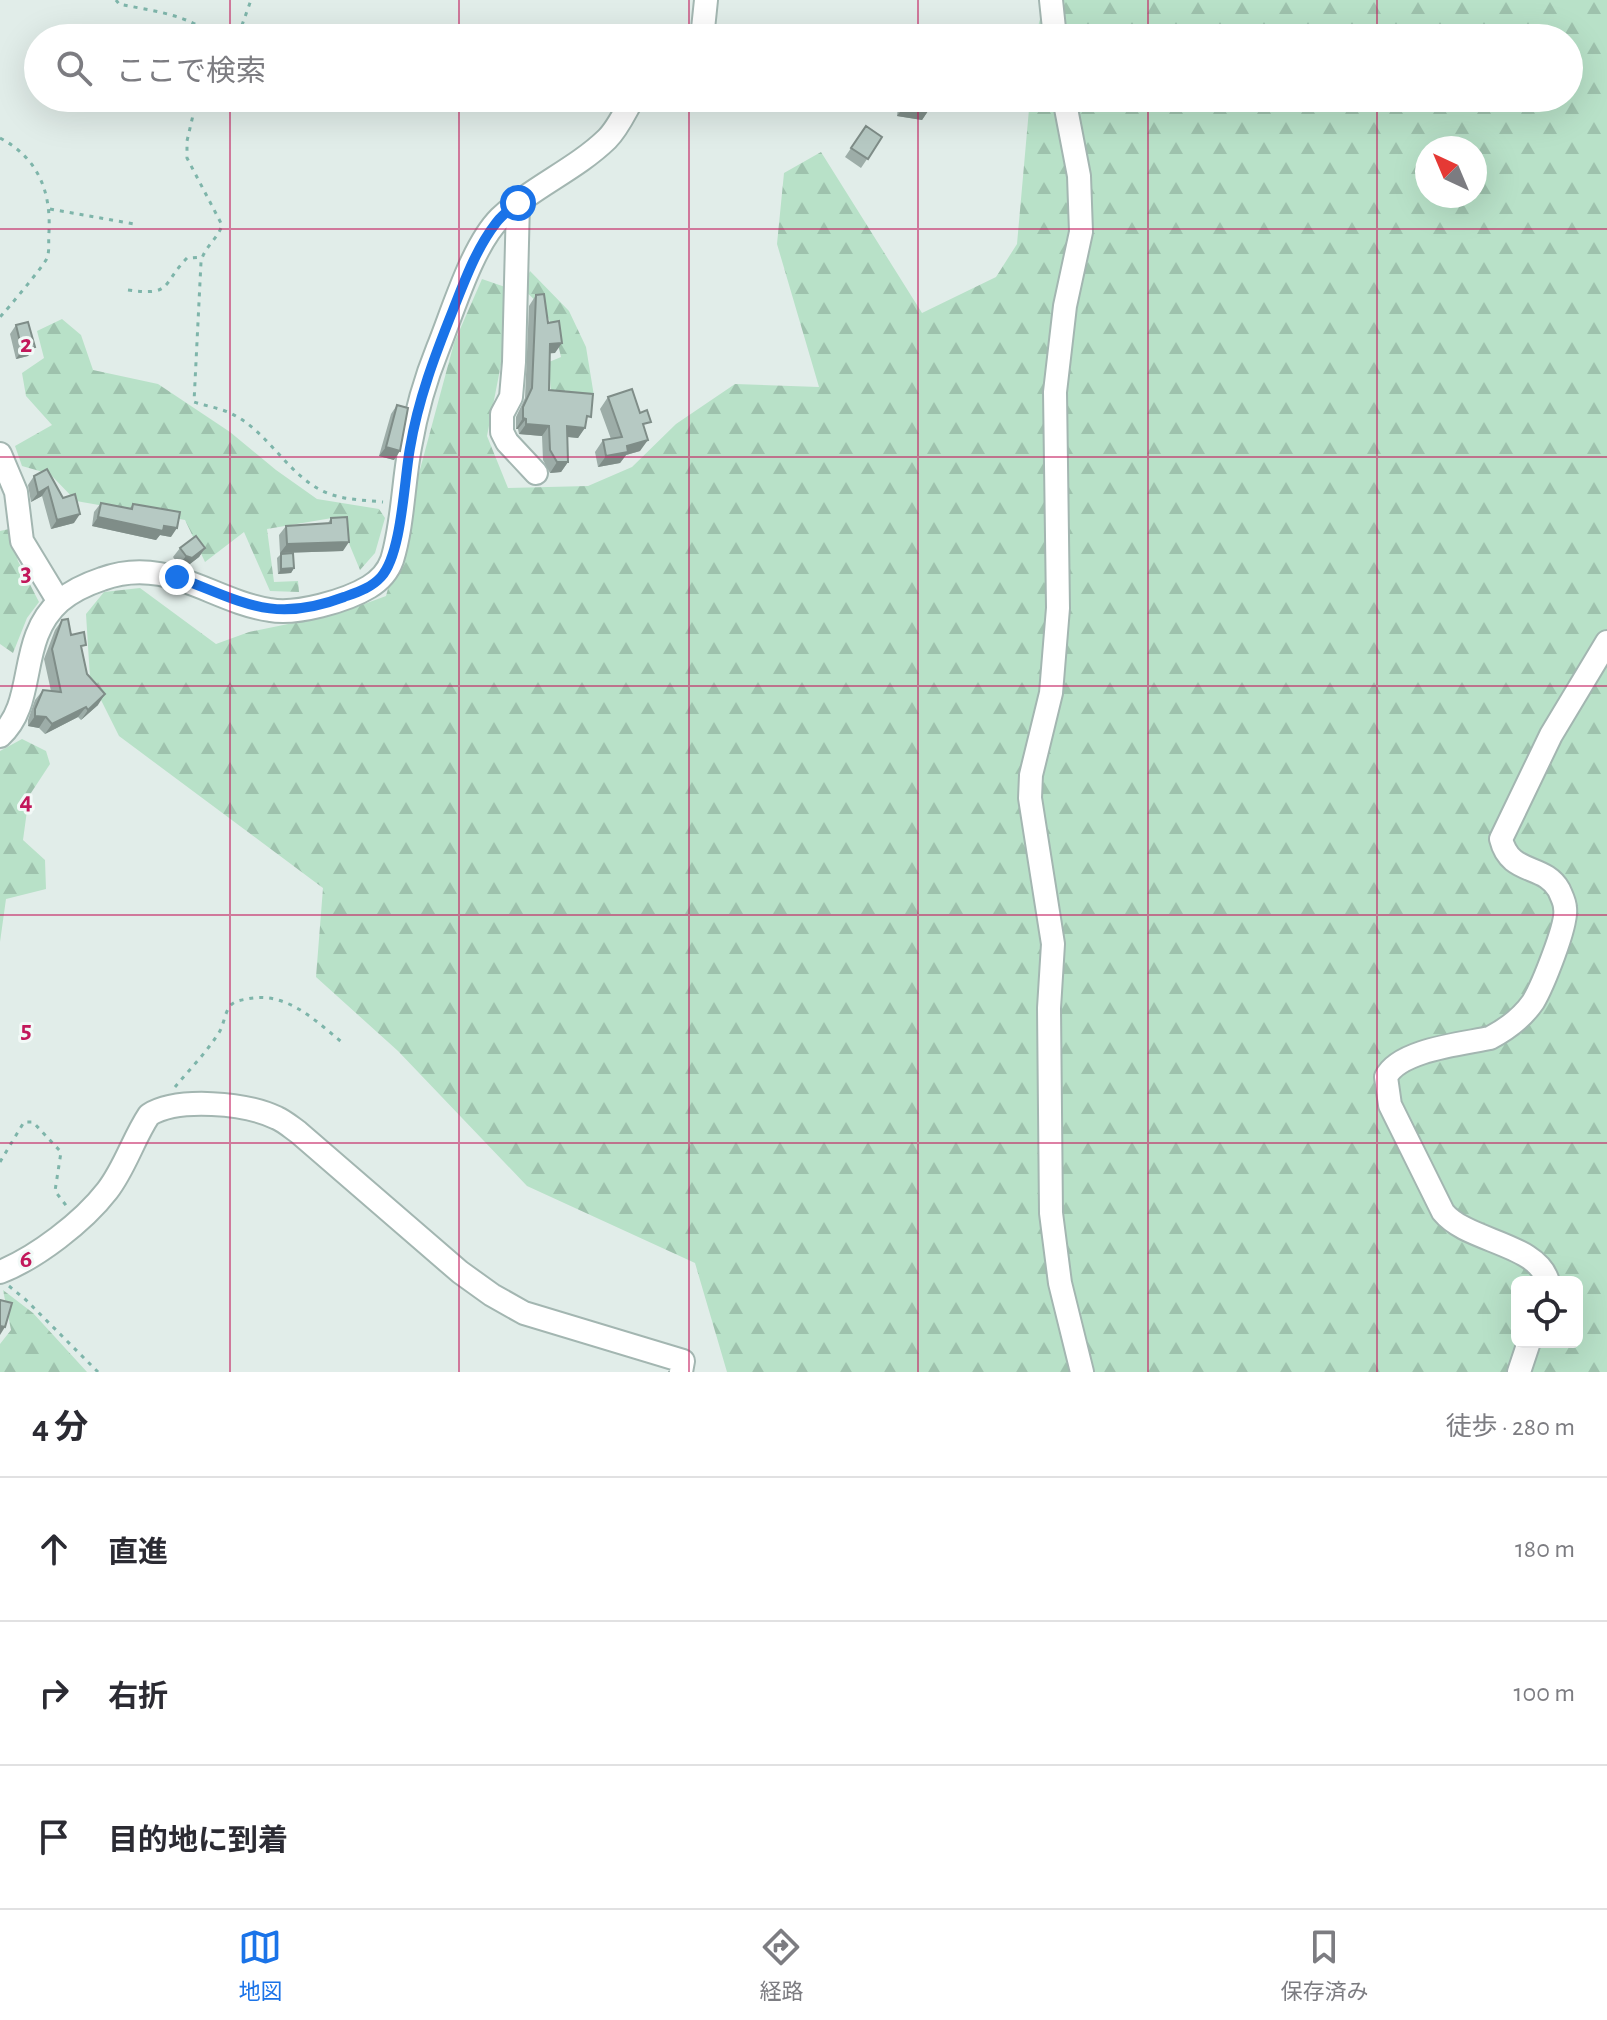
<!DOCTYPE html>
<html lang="ja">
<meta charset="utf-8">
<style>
body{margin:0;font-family:"Alegreya Sans","Noto Sans JP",sans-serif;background:#f2f2f3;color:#2b2b33}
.controls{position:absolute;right:24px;bottom:24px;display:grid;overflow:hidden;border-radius:12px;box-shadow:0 8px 32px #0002}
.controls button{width:72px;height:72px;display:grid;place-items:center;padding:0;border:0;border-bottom:2px solid #e1e1e2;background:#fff;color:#2b2b33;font:40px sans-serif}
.compass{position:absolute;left:1415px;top:136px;width:72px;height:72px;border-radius:50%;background:#fff;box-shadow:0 8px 32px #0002;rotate:316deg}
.stop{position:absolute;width:24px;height:24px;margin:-18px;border:6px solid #1a73e8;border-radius:50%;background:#fff}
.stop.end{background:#1a73e8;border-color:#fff;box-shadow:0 2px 8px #0008}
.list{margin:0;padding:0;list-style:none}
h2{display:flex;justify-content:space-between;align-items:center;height:104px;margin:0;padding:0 32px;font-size:34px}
h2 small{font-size:26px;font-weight:400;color:#7c7c81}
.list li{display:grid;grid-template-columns:52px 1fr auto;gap:24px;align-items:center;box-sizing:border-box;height:144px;padding:0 32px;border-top:2px solid #e1e1e2}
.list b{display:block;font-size:30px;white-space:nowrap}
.list em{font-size:26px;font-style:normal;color:#7c7c81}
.icon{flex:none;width:44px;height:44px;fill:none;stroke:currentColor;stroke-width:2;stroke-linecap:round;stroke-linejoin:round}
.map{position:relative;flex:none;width:1607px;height:1372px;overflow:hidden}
.search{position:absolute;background:#fff;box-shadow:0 8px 32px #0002;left:24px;right:24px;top:24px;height:88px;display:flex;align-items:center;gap:20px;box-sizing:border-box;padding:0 28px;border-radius:44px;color:#7c7c81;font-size:30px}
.sheet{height:536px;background:#fff}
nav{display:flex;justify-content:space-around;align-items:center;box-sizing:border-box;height:112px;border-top:2px solid #e1e1e2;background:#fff;font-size:22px;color:#7c7c81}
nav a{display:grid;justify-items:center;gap:4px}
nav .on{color:#1a73e8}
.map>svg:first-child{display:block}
</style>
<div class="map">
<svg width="1607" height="1372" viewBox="0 0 1607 1372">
<defs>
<pattern id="forest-firs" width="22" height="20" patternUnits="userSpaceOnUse" patternTransform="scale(2)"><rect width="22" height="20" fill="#b8e1c8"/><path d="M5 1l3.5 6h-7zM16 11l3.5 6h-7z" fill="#9ec2ad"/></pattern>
</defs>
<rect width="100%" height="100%" fill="#e1ede9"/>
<path fill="url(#forest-firs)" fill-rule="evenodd" d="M1045,0H1607V1372H727L695,1263L527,1186L398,1051L316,977L323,888L119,736L90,678L86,614L104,592L140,588L216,644L249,632L337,614L386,596L454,343L482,279L508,288L504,349L487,436L508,488L588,486L632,467L676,424L735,384L819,387L777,244L784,173L821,152L922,313L996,277L1017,244L1030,98H1569V38H1035ZM1427,148H1475V196H1427ZM1517,1282H1577V1342H1517Z
M530,271L569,311L586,347L594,396L551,394L549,362L561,357C554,324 548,311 522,288Z
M62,319L81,335L93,370L158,384L230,432L276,470L317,499L379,509L385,518L375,553L360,570L338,517L267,529L274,582L298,581L299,592L270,591L244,532L205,562L185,520L76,501L50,474L22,466L15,446L52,425L26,396L22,373L44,358L37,331Z
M9,529L18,561L39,602L27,618L13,653L0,644V531Z
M22,739L46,751L50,764L29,796L23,840L45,860L46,889L6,899L0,942V751Z
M3,1290L33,1313L87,1372H0V1344L11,1330Z"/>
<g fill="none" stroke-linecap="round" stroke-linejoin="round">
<defs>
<path id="minor" d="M1051,0L1055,38
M696,38L703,29L706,0
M1064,98L1079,176L1081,232L1065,306L1055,392L1058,608L1051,693L1031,775L1030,798L1053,944L1049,1008L1051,1213L1060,1283L1082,1372
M518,203L514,362L511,397L502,414V432L507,442L536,473
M0,454L16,492L22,541L59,602
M0,736C38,702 16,640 60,601C72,591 87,584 102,579C167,555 211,601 270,610C296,615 346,601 369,587C379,581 388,571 392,560C403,524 403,484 410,447C416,412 425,380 438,348C453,311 472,246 500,218C532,187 575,170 607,139C618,128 625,112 633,98
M0,1272C36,1258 83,1222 107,1191C125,1168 133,1139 149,1115C178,1097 246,1103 277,1118C284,1121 291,1127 298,1132L460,1272L492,1295L524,1313L683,1361L681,1372
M1548,1282C1538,1243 1467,1242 1443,1212L1390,1105L1386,1077C1399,1050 1462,1044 1490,1038C1507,1029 1522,1018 1533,1002C1542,987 1568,924 1565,908C1565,902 1561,895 1559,890C1544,863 1510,876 1501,839L1551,735L1607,642
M1519,1372L1529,1342"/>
</defs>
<use href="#minor" stroke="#a3b6b1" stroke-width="26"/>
<path stroke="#7eb5aa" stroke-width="3" stroke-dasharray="4 6" stroke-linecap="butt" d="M116,0L119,4C151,11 191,14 214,38
M227,38L241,28L251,0
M197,98L187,141V158L222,225C218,239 204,247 201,262L194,402C206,406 219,408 230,413C269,431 288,477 327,493C345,500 364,500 383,502
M0,138C38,158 51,191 49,232C48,239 50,251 47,258C46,263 6,311 0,317
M50,209L134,224
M128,290C173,296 161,285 187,258L203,257
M175,1087C189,1070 206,1053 218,1034C224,1026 224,1014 230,1006C234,1001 241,1000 247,999C286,990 317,1022 344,1044
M0,1162L24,1122H33L61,1152L55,1191L68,1208
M9,1286L26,1300L98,1372"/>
<use href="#minor" stroke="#fff" stroke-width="22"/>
</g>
<path fill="#9dada8" d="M899,98H930L928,111L922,120L897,116Z
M866,126L882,137L861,168L845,157Z
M536,295L548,323L555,353H550L549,390L586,424L578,438L567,437L568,462L561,472L550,473L543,460L542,436L519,434L518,429H516V417L525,398L529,306Z
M16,325L35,347L28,356L16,359L10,334Z
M608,397L645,430L640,451L626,455L620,463L598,467L595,452L603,440L611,439L600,409Z
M397,405L394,460L379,456L391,414Z
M34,476L63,498L74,523L51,529L42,496L31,502L28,485Z
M101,503L130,508L133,504L171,537L160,535L156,540L92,526L94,512Z
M331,518L343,551L280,553L279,535L286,526L328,523Z
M180,548H205L199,557L186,567L179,565L173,557Z
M281,554L294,568L291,573L278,574L277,558Z
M62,620L82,652L87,674L98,705L81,720L78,717L45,734L39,728L28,726V720L35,700L43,690L51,691L44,659L55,630Z"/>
<path fill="#7f8d88" d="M903,108L928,111L922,120L897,116Z
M562,343L555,353L543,354L550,344Z
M35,347L28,356L16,359L22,350Z
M523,418L526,419L518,429H516Z
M526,424L549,426L542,436L519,434Z
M567,426L585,428L578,438L560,436Z
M648,440L640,451L626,455L620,463L598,467L606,456L627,446Z
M386,447L400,451L394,460L379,456Z
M557,462H568L561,472L550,473Z
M48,487L42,496L31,502L38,493Z
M80,514L74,523L51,529L57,520Z
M98,517L164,526L177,528L171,537L160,535L156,540L92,526Z
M349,542L343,551L280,553L287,544Z
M205,548L199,557L186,567L179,565L186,556Z
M294,568L291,573L278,574L281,569Z
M105,694L98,705L81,720L88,710Z
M86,707L78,717L45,734L52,724Z
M35,716L46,717L39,728L28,726Z
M0,1326L5,1327L0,1335Z"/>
<path fill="#b6c9c3" stroke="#7f8d88" stroke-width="2" d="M904,98H930L928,111L903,108Z
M866,126L882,137L868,159L851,148Z
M544,294L548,323L559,321L562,343L550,344L549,390L593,394L591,417L587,416L585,428L567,426L568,462H557L550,450L549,426L526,424V419L523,418V407L532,388L536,295Z
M28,322L35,347L22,350L16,325Z
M632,389L640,413L647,410L651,422L643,424L648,440L627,446L628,452L606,456L603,440L622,437L608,397Z
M397,405L408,408L400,451L386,447Z
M47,469L63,498L75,494L80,514L57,520L48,487L38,493L34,476Z
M101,503L132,509L133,504L180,512L177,528L164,526L163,531L98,517Z
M347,517L349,542L287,544L286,526L331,523V518Z
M196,536L205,548L192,558L186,556L180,548Z
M293,553L294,568L281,569V554Z
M68,619L71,635L84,632L86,645L81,646L87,674L105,694L88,710L86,707L52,724L46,717L35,716V709L43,690L61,692L52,649L62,620Z
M0,1300L12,1303L5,1327L0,1326Z"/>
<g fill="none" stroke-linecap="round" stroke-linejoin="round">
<path stroke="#1a73e8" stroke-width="10" d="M177,577C243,602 273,624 344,597C358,592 371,588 381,577C402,554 404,480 410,448C418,400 435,355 453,310C465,280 476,249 496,223C502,215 510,209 518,203"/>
</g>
<path fill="none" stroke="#c2185b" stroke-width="2" stroke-opacity="0.55" d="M230,0V38M459,0V38M689,0V38M918,0V38M1148,0V38M1377,0V38M230,98V1372M459,98V1372M689,98V1372M918,98V1372M1148,98V1372M1377,98V1372M0,229H1607M0,457H1607M0,686H1607M0,915H1607M0,1143H1607"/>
<g font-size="26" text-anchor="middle" font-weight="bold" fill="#c2185b" stroke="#f2f9f7" stroke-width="6" stroke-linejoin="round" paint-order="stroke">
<text x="26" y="352">2</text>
<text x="26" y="581">3</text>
<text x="26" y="809">4</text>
<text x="26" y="1038">5</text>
<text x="26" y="1267">6</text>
</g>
</svg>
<div class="controls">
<button><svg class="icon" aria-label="locate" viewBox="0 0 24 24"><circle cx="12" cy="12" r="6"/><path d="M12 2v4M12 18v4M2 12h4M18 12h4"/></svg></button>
</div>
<svg class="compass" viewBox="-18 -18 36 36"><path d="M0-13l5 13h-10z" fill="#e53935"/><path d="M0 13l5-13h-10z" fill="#7c7c81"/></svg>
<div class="stop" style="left:518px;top:203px"></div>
<div class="stop end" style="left:177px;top:577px"></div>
<div class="search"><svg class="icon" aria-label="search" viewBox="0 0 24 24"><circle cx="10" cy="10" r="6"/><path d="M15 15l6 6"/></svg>ここで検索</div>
</div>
<section class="sheet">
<h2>4 分<small>徒歩 · 280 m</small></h2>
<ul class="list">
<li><svg class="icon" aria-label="ahead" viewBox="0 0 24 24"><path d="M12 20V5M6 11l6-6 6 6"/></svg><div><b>直進</b></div><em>180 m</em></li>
<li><svg class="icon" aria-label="right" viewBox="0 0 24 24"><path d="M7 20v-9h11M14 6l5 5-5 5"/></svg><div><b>右折</b></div><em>100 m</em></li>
<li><svg class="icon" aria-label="arrive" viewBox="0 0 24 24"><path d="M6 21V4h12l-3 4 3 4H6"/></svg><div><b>目的地に到着</b></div></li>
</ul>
</section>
<nav>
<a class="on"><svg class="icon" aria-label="map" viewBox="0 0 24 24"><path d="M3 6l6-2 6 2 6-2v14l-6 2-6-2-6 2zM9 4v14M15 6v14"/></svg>地図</a>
<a><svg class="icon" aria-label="directions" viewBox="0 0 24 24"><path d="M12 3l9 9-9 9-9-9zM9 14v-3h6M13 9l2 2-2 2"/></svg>経路</a>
<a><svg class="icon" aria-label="saved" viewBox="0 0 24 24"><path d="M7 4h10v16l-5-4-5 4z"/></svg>保存済み</a>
</nav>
